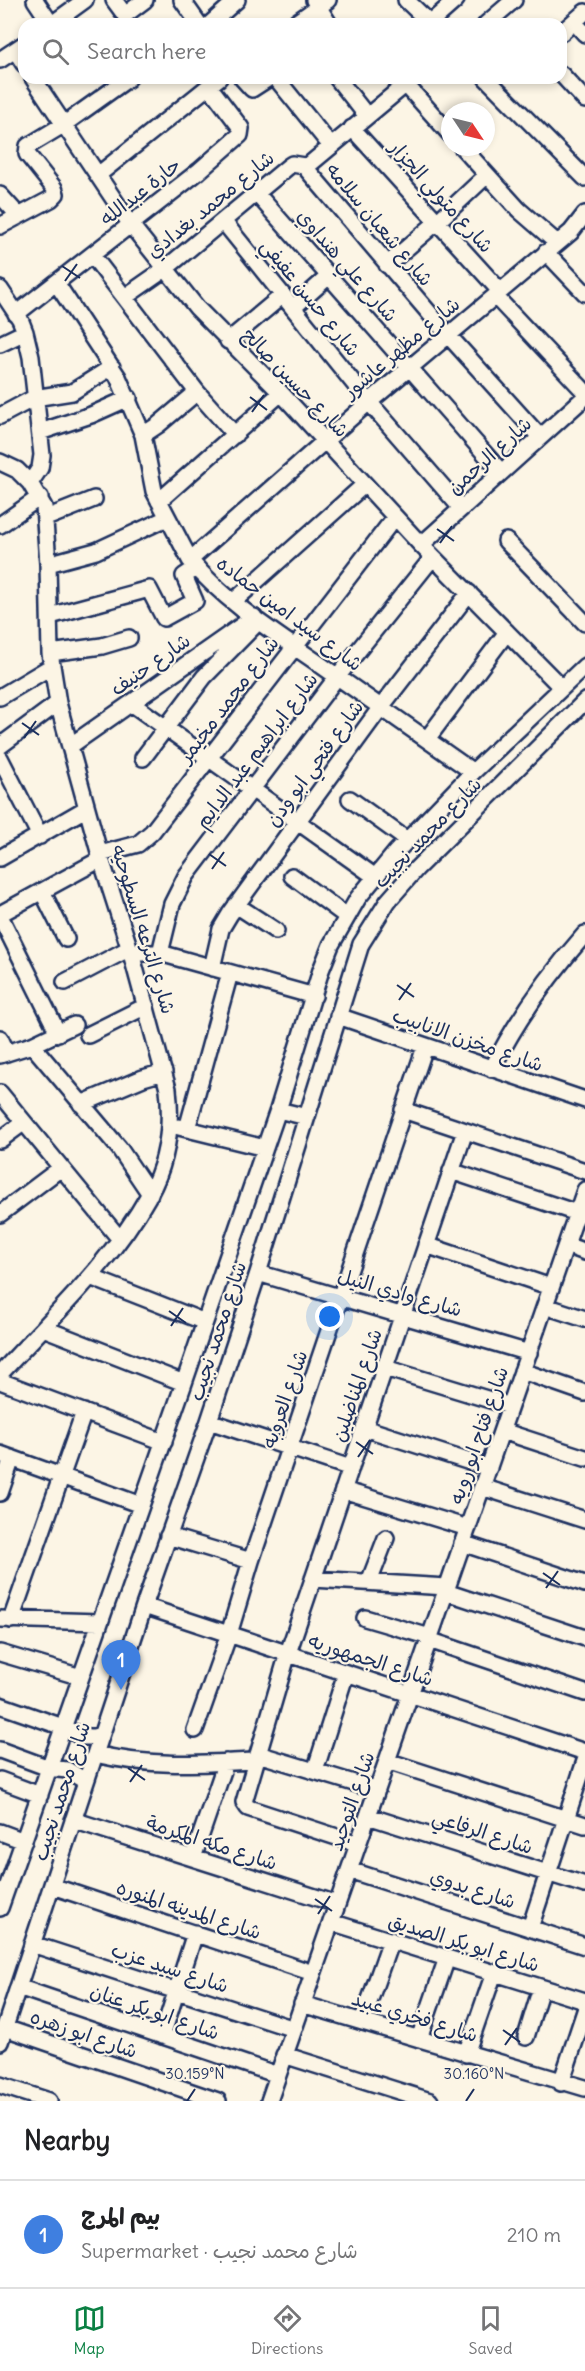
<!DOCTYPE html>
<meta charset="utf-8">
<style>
body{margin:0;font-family:Delius,"Playpen Sans Arabic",sans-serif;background:#f6f6f6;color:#202124}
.compass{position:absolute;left:441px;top:102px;width:54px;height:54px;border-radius:50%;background:#fff;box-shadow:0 3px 9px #0003;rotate:125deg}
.you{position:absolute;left:330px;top:1317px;width:21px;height:21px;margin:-15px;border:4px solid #fff;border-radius:50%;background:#1a73e8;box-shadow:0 0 0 9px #1a73e833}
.badge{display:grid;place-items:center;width:39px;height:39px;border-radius:50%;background:#0b8043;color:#fff;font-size:20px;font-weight:700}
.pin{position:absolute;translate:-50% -50px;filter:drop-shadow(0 2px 3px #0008)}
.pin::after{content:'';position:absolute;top:32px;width:21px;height:18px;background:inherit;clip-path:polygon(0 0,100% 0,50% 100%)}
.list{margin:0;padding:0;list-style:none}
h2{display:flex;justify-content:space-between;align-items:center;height:78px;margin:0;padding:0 24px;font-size:26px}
h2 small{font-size:20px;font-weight:400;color:#757577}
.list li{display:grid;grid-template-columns:39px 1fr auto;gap:18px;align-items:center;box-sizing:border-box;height:108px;padding:0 24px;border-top:2px solid #e0e0e0}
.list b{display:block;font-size:22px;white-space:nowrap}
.list p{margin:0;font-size:20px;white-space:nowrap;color:#757577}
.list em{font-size:20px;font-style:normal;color:#757577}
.icon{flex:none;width:33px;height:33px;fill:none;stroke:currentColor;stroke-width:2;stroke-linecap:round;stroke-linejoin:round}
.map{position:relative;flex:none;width:585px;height:2101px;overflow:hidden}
.search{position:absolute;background:#fff;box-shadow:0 3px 9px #0003;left:18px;right:18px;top:18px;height:66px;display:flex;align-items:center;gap:15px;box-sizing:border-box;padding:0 21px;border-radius:18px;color:#757577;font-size:22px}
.sheet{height:186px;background:#fff}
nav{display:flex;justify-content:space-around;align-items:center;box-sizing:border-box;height:84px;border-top:2px solid #e0e0e0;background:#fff;font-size:16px;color:#757577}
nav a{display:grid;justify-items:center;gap:3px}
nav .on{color:#0b8043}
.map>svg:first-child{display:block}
</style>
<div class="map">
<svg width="585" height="2101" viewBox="0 0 585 2101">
<rect width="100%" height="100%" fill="#fcf5e5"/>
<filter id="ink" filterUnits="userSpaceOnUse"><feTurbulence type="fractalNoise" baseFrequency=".0167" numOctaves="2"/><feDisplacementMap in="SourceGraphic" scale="12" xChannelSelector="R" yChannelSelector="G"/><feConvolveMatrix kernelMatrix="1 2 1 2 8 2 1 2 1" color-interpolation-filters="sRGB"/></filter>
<g filter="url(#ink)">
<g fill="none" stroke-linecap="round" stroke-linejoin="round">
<defs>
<path id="minor" d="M35,0L51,24
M114,0L125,15L145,0
M182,0L199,24
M314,0L329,24
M406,0L431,24
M574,22L585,34
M430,23L456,0
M52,24L85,0
M210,24L237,0
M294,24L328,0
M486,24L514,0
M561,33L585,12
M15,50L24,64
M0,60L24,44
M561,74L585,100
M33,78L131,225L197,308L281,393L421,545L562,688
M242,78L252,89L269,78
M276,78L331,146
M337,78L367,116
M400,78L450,134
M486,78L585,178
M352,128L500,291
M462,147L519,210L557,243
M304,166L448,335L540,437
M98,175L219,78
M257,194L501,472
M0,195L19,216
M223,221L369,402L461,508
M0,226L51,199L56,194L54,188L27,154L28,146L63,125L129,78
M546,252L585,293
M92,255L197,392L235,435
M387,265L437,222L487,175
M57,284L118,377L143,435L154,491L190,560C222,599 273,632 315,661C368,698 421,735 473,772
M0,289L20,319L25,332L31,357L42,455L40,468L30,483
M495,296L585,392
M125,297L165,269L289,166L292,164L304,166L310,164L406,84
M293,308L330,275
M16,314L199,171L240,135L241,128L209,86
M228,341L283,295
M0,344L25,332
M0,416L34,398L72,392L112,367
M40,432L91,415L129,398
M143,435L158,425L197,392
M0,462L17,470L30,483L44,507L48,564L50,653L58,703L101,859L131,953L168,1089C172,1125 167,1163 149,1195C111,1263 52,1317 0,1374
M159,501L281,393
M46,518L94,499
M0,525L40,497
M506,541L585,623
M421,545L585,397
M190,560L369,402L571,232L585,214
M48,564L96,551L167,518
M234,601L364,485
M50,616L149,589L164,618L195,601L184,576L196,568
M50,653L102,646L129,638
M0,697L52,666
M131,703L374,876
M427,739L507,632
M0,746L58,703
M70,746L254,617
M0,758L40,836
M143,758L204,677L257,623
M350,799L407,840
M100,854L138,844L152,832L395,517
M0,858L87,808
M292,876L346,916
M42,891L66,939
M236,905L276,931
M0,914L101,859
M0,916L58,1033
M131,953H160L314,996
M160,953L172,904L186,876L337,677L433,557
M212,968L221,929L230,914L381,707L469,593
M65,982L130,948
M338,1016L585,1100
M88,1035L146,1006
M0,1038L7,1053
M32,1045L119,1148L150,1194
M0,1055L32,1045L74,1025
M492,1069C517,1019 548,976 585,934
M0,1093L119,1238
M81,1104L143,1078L164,1072
M278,1110L307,1117
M403,1110L585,1171
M179,1127L265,1148
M187,1129L230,973
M0,1140L23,1123
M451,1171L577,1213
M0,1214L61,1168
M426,1245L551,1287
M566,1245L585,1252
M258,1273L529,1353
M90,1277L205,1322
M545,1306L585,1319
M43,1328L184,1383
M385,1368L510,1406
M522,1371L585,1393
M0,1381L164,1442
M209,1421L351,1468
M364,1428L489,1468
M502,1431L585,1458
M0,1454L141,1505
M482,1487L585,1520
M343,1490L468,1528
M0,1493L12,1458
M168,1536L251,1561
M462,1543L585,1584
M313,1579L447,1587
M369,1582L386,1538
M446,1592L585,1638
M144,1606L585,1752
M365,1618L430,1637
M0,1619L100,1622
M11,1620L84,1412
M429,1640L585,1693
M0,1653L81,1677
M0,1705L63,1727L83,1737H94L101,1735
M195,1730L229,1634L251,1561L425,1047
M0,1750L49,1768L67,1770L82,1779L85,1784
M95,1754C149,1767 201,1764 256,1761
M258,1754L377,1790
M387,1761L585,1825
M315,1771L346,1673
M0,1780L40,1795
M368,1816L585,1885
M73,1820L337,1904
M0,1832L24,1841
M358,1844L248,1808L244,1802L288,1653L465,1131
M193,1858L226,1762
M349,1870L585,1946
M52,1886L313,1973
M0,1908L184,1383L278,1110L321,970L331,945L358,898L395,853L473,772L585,666
M331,1922L585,2001
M530,1928L585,1761
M32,1944L294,2029
M18,1987L278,2075
M302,2004L585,2088
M362,2022L391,1940
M5,2028L218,2101
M162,2036L195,1933
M526,2037L541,1988
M419,2039L447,1958
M0,2042L144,1606L209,1421L258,1273L361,944L388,901L416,869L585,701
M466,2054L494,1973
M284,2055L430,2101
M561,2083L585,2011
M0,2085L49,2101
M269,2101L585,1190"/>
</defs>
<use href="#minor" stroke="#1b2f5e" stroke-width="20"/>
<use href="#minor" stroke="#fcf5e5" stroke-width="15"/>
</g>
</g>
<path fill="none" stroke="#1b2f5e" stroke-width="2" d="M62,266L80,278M65,281L77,264M250,397L267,410M252,412L264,395M437,529L454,541M440,543L452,526M22,723L39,735M24,738L36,721M209,854L226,866M212,869L224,852M397,985L414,997M399,1000L411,983M169,1311L186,1323M171,1326L183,1308M356,1442L373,1454M358,1457L370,1440M543,1573L560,1585M546,1588L558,1571M128,1768L145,1780M130,1782L142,1765M315,1899L332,1911M318,1914L330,1896M503,2030L520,2042M505,2045L517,2028M187,2101L195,2089M466,2101L474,2089"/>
<g text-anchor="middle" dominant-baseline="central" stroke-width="4.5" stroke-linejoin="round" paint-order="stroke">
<g font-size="20" fill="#1b2f5e" stroke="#fcf5e5">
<text transform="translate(140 191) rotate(-38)">حارة عبدالله</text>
<text transform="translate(442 196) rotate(48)">شارع متولي الجزار</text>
<text transform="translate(210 204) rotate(-39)">شارع محمد بغدادي</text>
<text transform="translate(380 224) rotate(50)">شارع شعبان سلامه</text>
<text transform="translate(348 265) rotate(49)">شارع علي هنداوي</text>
<text transform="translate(311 297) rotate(51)">شارع حسن عفيفي</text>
<text transform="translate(401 347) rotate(-40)">شارع مظهر عاشور</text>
<text transform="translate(296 382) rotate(46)">شارع حسين صالح</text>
<text transform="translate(489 455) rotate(-42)">شارع الرحمن</text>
<text transform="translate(290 613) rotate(37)">شارع سيد امين حماده</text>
<text transform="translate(150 664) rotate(-35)">شارع حنيف</text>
<text transform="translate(228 699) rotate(-53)">شارع محمد مخيمر</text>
<text transform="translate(256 750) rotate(-53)">شارع ابراهيم عبد الدايم</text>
<text transform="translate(314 763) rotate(-54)">شارع فتحي ابو ودن</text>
<text transform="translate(427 832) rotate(-46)">شارع محمد نجيب</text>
<text transform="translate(144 929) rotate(73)">شارع الترعه السطوحيه</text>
<text transform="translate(468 1039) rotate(19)">شارع مخزن الانابيب</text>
<text transform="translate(400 1292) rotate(16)">شارع وادي النيل</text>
<text transform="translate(217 1331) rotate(-72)">شارع محمد نجيب</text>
<text transform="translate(356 1385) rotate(-71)">شارع المناضلين</text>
<text transform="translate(284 1399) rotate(-71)">شارع العروبه</text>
<text transform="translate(478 1435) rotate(-71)">شارع فتاح ابو رويه</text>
<text transform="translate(371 1659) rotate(18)">شارع الجمهوريه</text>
<text transform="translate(61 1791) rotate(-72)">شارع محمد نجيب</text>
<text transform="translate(351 1801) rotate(-71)">شارع التوحيد</text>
<text transform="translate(483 1831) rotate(18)">شارع الرفاعي</text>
<text transform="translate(212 1842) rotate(18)">شارع مكه المكرمة</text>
<text transform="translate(473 1888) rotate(18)">شارع بدوي</text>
<text transform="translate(189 1909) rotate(18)">شارع المدينه المنوره</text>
<text transform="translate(464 1942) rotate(17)">شارع ابو بكر الصديق</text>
<text transform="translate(170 1967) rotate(18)">شارع سيد عزب</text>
<text transform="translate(155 2011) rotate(19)">شارع ابو بكر عنان</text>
<text transform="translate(415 2016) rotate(17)">شارع فخري عبيد</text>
<text transform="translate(84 2033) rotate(19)">شارع ابو زهره</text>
</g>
</g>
<g font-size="15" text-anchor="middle" fill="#1b2f5e" stroke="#fcf5e5" stroke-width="4.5" stroke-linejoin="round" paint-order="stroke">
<text x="195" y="2079">30.159°N</text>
<text x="474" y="2079">30.160°N</text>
</g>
</svg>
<svg class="compass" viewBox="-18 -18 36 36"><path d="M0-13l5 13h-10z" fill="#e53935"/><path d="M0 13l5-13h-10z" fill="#757577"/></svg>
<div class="you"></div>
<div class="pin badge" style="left:121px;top:1690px;background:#3f7fe0">1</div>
<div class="search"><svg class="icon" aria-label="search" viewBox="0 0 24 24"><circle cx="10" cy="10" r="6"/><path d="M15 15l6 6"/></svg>Search here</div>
</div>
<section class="sheet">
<h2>Nearby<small></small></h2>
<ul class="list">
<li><span class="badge" style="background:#3f7fe0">1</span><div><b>بيم المرج</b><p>Supermarket · شارع محمد نجيب</p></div><em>210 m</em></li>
</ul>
</section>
<nav>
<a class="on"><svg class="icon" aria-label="map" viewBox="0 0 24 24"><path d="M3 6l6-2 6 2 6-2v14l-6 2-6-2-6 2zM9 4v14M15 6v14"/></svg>Map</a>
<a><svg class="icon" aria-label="directions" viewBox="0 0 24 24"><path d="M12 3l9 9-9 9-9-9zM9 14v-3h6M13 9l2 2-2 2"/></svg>Directions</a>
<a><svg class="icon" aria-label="saved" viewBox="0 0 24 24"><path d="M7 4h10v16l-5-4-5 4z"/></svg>Saved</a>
</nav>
